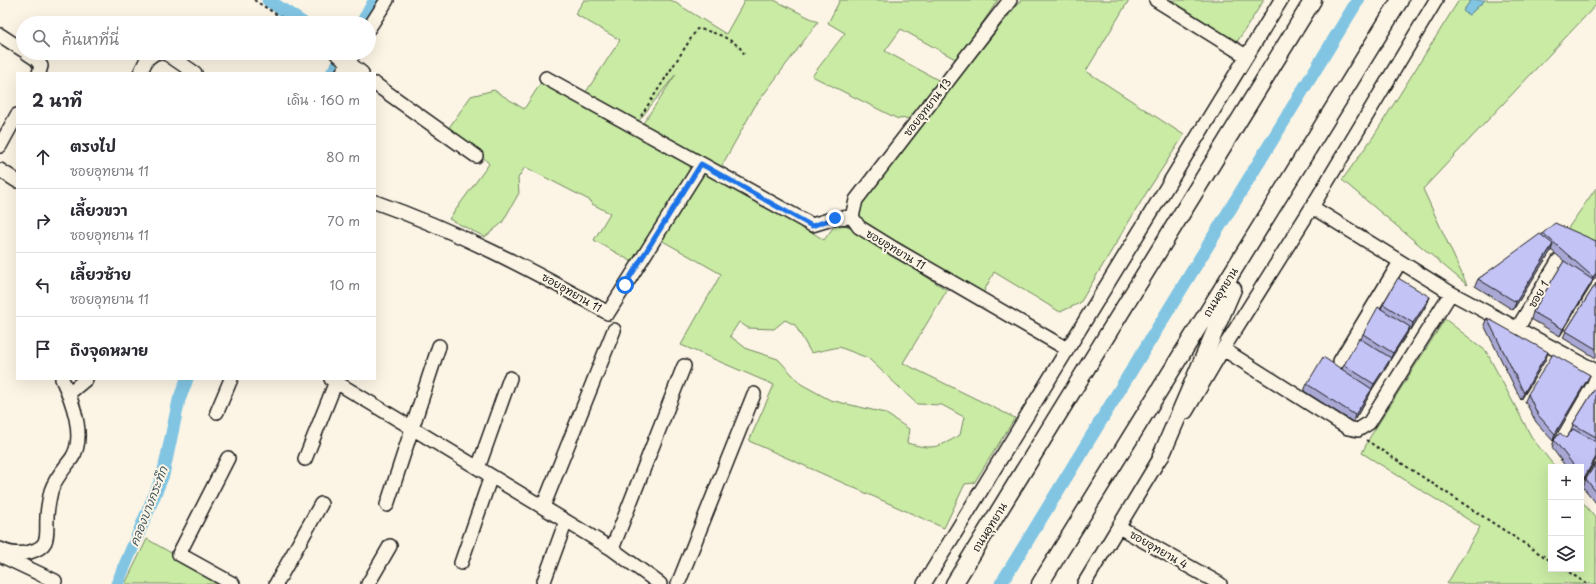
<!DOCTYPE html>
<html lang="th">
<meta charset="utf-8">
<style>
body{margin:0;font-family:"Playpen Sans","Playpen Sans Thai",sans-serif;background:#f7f7f7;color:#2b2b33}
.controls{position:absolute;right:12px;bottom:12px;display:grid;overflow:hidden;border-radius:0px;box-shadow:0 4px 16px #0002}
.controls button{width:36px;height:36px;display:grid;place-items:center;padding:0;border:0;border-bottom:1px solid #e1e1e2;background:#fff;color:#2b2b33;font:20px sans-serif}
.stop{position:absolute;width:12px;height:12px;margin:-9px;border:3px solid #1a73e8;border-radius:50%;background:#fff}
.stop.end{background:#1a73e8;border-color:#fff;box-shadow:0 1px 4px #0008}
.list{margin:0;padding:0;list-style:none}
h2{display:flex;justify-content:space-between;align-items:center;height:52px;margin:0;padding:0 16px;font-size:17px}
h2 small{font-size:13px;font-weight:400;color:#7c7c81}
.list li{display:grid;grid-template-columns:26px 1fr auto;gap:12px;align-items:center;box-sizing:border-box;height:64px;padding:0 16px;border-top:1px solid #e1e1e2}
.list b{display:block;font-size:15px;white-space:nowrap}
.list p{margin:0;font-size:13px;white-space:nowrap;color:#7c7c81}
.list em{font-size:13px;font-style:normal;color:#7c7c81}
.icon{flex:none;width:22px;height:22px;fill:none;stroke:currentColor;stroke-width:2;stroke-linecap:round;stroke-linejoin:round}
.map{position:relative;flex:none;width:1596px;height:584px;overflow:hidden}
.search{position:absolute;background:#fff;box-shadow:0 4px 16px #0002;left:16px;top:16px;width:360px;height:44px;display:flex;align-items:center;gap:10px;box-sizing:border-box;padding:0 14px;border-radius:22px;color:#7c7c81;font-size:15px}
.panel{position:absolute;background:#fff;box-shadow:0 4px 16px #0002;left:16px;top:72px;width:360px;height:308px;border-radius:0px}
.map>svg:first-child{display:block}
</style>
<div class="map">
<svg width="1596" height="584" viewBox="0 0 1596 584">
<rect width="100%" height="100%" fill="#fcf5e5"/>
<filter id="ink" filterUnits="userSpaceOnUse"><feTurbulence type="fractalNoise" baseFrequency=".025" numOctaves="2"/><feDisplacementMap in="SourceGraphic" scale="8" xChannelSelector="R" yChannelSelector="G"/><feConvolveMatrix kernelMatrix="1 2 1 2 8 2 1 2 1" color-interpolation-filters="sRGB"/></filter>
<g filter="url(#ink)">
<path fill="#c9eba4" stroke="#728460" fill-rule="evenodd" d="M584,0H671L726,34L745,0H774L818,22L755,106L720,169L642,125L676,74L637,123L586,92L620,40L575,14Z
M840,0H998L957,60L901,29L885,51L940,81L911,118L898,119L812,76L845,33L828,23Z
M1021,0H1129L1086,71L1184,135L1145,195L1080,303L1060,312L994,272L982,295L859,218L858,209L865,195Z
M1171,0H1264L1237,42Z
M1459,0H1471L1464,11L1469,15L1485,0H1596V5L1423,189L1467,285L1342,180L1373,137Z
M542,81L691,163L688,174L634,263L594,240L610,213L592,204L591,201L525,167L518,178L519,193L502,223L485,237L449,219L489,164L479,152L448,129L471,96L494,90L524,109Z
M704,172L761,205L768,204L824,240L835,225L844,224L947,290L903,363L1015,418L974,483L965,484L944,528L749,441L774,385L681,345L721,274L661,240ZM785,320L795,325L811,353L839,347L868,358L917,404L942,405L964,417L960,435C938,448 932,450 907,443L909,429L885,413L830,400L801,384L778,359L747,349L730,336L739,322L748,328L774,329Z
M1596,188V244L1566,231Z
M1445,319L1486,351L1532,438L1555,467H1551V569H1581V500L1596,519V584H1447L1480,527L1362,453L1370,437Z
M147,539L225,584H125Z"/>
<path fill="#82c5e3" stroke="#598193" d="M1471,0H1485L1469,15L1463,11Z"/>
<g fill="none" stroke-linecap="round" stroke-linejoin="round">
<path stroke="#82c5e3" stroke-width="13" d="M268,0L303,23
M362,23L375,0
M332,73L344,53
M117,584L163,475L179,400L187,379
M1001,584L1358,0"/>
<defs>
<path id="minor" d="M1156,0L1246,56
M369,28L387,0
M0,35L23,50
M27,53L36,59L41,66L39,73
M162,53L167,54L195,73
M336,53L362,73
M140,73L147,59L155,53
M342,73L354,53
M546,78L812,225L835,218L852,217L859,227L893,248L1067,349
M375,84L476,156
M0,146L17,115
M0,170L17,181
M375,202C457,231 532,270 608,313L701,165
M1312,207L1451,293L1596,371
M852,217L856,200L1010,0
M1517,329L1559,260
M1223,349L1348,428L1358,430L1369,423L1451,293
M1340,361L1400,262
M331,379L612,549L660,584
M68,394L86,379
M217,412L231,379
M1186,412L1223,349L1312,207L1436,0
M1564,434L1596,379
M228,458L179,554L233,584
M305,459L337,379
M478,468L510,378
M387,505L439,346
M543,507L614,330
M1119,527L1220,584
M0,549C10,554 19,555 30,552C51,546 46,535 47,518C47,509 49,500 51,491C55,478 64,469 72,458C86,437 72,400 62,379
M612,549L684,366
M0,555L55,581
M461,563L491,476
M276,584L321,504
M368,584L390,546
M543,584L566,521
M678,584L754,394
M924,584L1281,0
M1084,584L1166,448"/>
<path id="major" d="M1161,456L1233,289
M954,584L1313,0
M1040,584L1400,0"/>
</defs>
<use href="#minor" stroke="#1c1c1c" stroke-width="16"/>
<use href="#major" stroke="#1c1c1c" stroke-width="19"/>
<path stroke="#1c1c1c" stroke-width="2" stroke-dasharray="3 3" stroke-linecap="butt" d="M254,0L290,23
M641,116L697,29C711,30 739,41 744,54
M1366,440L1551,561
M1564,569L1587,584"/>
<use href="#minor" stroke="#fcf5e5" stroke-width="13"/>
<use href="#major" stroke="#fcf5e5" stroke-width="16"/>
</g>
<path fill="#a9a8d4" stroke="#1c1c1c" d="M1543,233L1596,241V277L1592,282L1590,287L1560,336L1531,319L1533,312L1564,261L1551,250L1513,310L1475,286L1478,279L1542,235Z
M1596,283V358L1563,338L1566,331L1595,285Z
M1430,297L1427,304L1411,330L1409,329L1407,334L1390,360L1388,365L1371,391L1369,396L1353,422L1304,391L1307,384L1342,369L1344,365L1361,339L1363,334L1381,309L1383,304Z
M1487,318L1546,359L1521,400L1484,325Z
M1590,375L1587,382L1553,441L1536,422L1525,401L1528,394Z
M1596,387V460L1581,485V467H1566L1552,448L1554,440L1566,438L1571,431L1573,424Z
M1596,463V503L1583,487L1586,479Z"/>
<path fill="#8988ac" stroke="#1c1c1c" d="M1553,244L1551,251L1513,310L1516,302Z
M1596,273V277L1592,282L1590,287L1560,336L1563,329L1592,282L1593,277Z
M1430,297L1427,304L1411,330L1413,323Z
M1410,327L1407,334L1390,360L1393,353Z
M1548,352L1546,359L1521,400L1524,393Z
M1391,358L1388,365L1371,391L1374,384Z
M1590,375L1587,382L1553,441L1555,434Z
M1372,389L1369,396L1353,422L1355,415Z
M1596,457V460L1581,485L1584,478Z"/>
<path fill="#c4c3f6" stroke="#1c1c1c" d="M1555,223L1596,241V273L1593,277L1543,233Z
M1540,234L1553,244L1516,302L1478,279Z
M1564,261L1593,280L1563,329L1533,312Z
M1398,278L1430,297L1413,323L1383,304Z
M1595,285L1596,286V349L1566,331Z
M1378,307L1410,327L1393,353L1363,334Z
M1487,318L1548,352L1524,393Z
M1359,338L1391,358L1374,384L1344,365Z
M1553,354L1590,375L1555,434L1538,415L1528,394Z
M1323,357L1372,389L1355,415L1307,384Z
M1596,387V437L1573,424Z
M1573,429L1596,442V457L1584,478L1581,475V467H1575L1554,440L1560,433L1566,438Z
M1596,463V492L1586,479Z"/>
</g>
<g fill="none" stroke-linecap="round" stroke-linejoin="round" filter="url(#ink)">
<path stroke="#1a73e8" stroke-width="5" d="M625,285L701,164L812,226L835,218"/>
</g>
<g text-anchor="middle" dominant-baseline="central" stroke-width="4" stroke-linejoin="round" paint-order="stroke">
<g font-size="11" fill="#1c1c1c" stroke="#fcf5e5">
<text transform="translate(927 107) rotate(-52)">ซอยอุทยาน 13</text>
<text transform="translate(896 249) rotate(31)">ซอยอุทยาน 11</text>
<text transform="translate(572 292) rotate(30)">ซอยอุทยาน 11</text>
<text transform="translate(1220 292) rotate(-58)">ถนนอุทยาน</text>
<text transform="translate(1538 294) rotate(-59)">ซอย 1</text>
<text transform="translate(989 527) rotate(-58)">ถนนอุทยาน</text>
<text transform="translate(1159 549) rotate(30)">ซอยอุทยาน 4</text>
</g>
<g font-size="12" font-style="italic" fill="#405762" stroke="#fcf5e5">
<text transform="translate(148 506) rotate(-69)">คลองบางกระทึก</text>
</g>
</g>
</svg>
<div class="controls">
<button>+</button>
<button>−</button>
<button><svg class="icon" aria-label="layers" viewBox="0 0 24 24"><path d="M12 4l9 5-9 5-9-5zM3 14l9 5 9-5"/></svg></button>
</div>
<div class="stop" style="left:625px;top:285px"></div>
<div class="stop end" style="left:835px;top:218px"></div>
<div class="search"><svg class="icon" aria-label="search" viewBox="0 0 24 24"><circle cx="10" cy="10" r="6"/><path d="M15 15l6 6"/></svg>ค้นหาที่นี่</div>
<section class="panel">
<h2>2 นาที<small>เดิน · 160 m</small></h2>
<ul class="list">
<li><svg class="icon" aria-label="ahead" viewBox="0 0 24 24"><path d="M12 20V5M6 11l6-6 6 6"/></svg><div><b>ตรงไป</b><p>ซอยอุทยาน 11</p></div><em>80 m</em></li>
<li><svg class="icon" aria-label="right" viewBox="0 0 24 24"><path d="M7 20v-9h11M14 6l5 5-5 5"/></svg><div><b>เลี้ยวขวา</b><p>ซอยอุทยาน 11</p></div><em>70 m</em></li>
<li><svg class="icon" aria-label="left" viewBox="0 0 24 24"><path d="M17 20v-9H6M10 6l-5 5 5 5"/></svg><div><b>เลี้ยวซ้าย</b><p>ซอยอุทยาน 11</p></div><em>10 m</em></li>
<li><svg class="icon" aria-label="arrive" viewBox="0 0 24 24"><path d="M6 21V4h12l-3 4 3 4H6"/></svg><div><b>ถึงจุดหมาย</b></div></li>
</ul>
</section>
</div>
